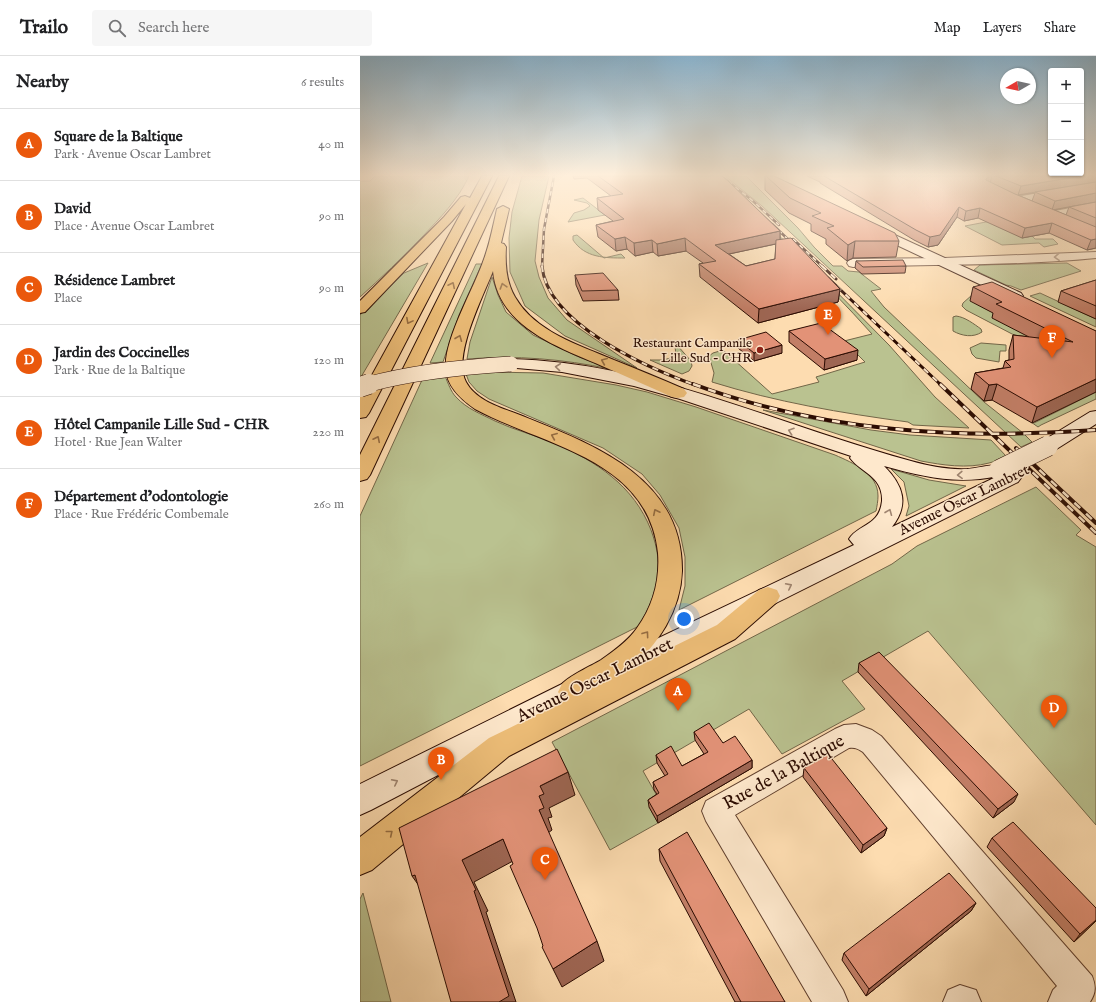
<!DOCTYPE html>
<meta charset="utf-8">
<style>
body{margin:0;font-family:"IM FELL English",serif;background:#f6f6f6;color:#202124}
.controls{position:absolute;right:12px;top:12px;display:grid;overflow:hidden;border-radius:4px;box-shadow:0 1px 3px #0004}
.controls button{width:36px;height:36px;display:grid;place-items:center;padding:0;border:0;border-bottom:1px solid #e0e0e0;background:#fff;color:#202124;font:20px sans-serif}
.compass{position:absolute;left:640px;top:12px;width:36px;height:36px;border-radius:50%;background:#fff;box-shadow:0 1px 3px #0004;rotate:261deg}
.you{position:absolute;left:324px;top:563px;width:14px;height:14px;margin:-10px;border:3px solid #fff;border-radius:50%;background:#1a73e8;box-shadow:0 0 0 6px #1a73e833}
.badge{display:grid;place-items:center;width:26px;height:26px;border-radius:50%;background:#ea580c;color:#fff;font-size:13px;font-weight:700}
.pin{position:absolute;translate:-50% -33px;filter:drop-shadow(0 1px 2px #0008)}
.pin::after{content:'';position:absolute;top:21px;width:14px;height:12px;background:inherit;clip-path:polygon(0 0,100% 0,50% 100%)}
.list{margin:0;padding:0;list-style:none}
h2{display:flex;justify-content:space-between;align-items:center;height:52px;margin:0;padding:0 16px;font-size:17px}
h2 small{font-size:13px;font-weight:400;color:#757577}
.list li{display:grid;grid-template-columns:26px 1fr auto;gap:12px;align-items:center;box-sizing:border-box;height:72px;padding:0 16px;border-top:1px solid #e0e0e0}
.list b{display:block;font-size:15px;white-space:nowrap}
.list p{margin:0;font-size:13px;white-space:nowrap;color:#757577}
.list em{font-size:13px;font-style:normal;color:#757577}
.icon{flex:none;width:22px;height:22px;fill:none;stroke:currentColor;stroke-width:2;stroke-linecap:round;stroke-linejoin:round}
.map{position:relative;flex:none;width:736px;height:946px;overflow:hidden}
header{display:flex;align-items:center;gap:24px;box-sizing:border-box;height:56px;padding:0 20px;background:#fff;border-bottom:1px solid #e0e0e0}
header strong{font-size:19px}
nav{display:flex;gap:22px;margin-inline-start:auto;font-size:14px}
.search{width:280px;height:36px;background:#f6f6f6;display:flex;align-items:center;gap:10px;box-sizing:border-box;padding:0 14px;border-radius:4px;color:#757577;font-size:15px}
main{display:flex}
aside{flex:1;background:#fff}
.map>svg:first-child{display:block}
</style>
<header>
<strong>Trailo</strong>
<div class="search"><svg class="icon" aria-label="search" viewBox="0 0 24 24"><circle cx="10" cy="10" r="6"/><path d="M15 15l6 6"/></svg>Search here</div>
<nav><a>Map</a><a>Layers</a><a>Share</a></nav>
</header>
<main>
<aside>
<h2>Nearby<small>6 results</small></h2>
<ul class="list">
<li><span class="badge">A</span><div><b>Square de la Baltique</b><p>Park · Avenue Oscar Lambret</p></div><em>40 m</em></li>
<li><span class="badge">B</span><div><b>David</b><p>Place · Avenue Oscar Lambret</p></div><em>90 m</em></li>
<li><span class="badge">C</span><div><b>Résidence Lambret</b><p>Place</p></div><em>90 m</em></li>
<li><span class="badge">D</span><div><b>Jardin des Coccinelles</b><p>Park · Rue de la Baltique</p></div><em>120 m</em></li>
<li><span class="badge">E</span><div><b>Hôtel Campanile Lille Sud - CHR</b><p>Hotel · Rue Jean Walter</p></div><em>220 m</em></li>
<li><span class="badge">F</span><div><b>Département d’odontologie</b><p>Place · Rue Frédéric Combemale</p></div><em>260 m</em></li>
</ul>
</aside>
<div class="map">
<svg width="736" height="946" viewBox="0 0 736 946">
<rect width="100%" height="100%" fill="#fddcb0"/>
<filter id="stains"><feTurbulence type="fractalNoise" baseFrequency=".005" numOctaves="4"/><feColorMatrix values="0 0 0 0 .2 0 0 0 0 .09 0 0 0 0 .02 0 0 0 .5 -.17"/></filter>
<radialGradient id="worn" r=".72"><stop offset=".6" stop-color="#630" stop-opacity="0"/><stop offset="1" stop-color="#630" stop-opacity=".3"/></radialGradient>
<path fill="#bac290" stroke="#726648" d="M15,120H109C98,144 80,162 62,181C42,202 21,222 0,241V125H10Z
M162,120H189L179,164L175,205L179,221L188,242L207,264L277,312L205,280L165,250L150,216L149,182L152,156Z
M352,120L371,134L454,213L529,289L575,341L609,372L553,369L548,366C481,357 416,346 352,326L354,317L349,300L353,297L363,294L412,338L459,326L456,321L505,306L484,285L512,278C462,222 407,171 352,120Z
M365,120H386L438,172L454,191L473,210H482L488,215L499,216L521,233L511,235L524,251L624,346L663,377L672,386L661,391L402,150Z
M223,142L245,159L208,166L214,157L224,154L230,150L227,147L214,144Z
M673,157L672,180L675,183H693L698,188L684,191L679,187L642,189L605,170Z
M217,179L244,202L261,198L265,202C245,202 225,202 213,184V180Z
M68,207L1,321L0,322V259L44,217Z
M707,207L721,215L661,234L651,230L646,229L614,214L620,209Z
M116,208H122L99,259L83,306L70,307Z
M132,221L138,239L146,256L173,279L217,300L250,313C203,303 156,299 107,303L110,286Z
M680,237L736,263V271L670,240Z
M612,239L669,276L673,285L654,279L606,254L602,250L603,247Z
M596,260C605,261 614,268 621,273L622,276C613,282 602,280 593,275V261Z
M621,287L646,289V295H640L639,306L616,302L612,298L610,292Z
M317,289L331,305L332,310L329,315L322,318L290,304H304L316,300L315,290Z
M127,316L183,317L256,329L287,336L336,351L475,399C493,407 518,417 518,440C518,445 517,450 516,455L319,554L325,530V501L319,472L300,439L282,418L243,392L129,343L117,335L109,326L106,318Z
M85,320C88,327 91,336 96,341C107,353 121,358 135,365C154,374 175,379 194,387C236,405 274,430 291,474C305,512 298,536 279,570L0,710V460L62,324Z
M736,336V343L681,369L678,371L671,366L674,367Z
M403,354L511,374L550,379L631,384L646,400C640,402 635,406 629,407C607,413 582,409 561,405Z
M531,413L569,424L606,430L546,460L549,450L544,426Z
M676,431L721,474L716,479L736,491V769L568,575L482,625L505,653L422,698L389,653L283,715L300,745L289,751L298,767L250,794L192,686L532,508L557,490Z
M3,837L31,946H0V843Z"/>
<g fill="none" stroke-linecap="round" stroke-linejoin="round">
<defs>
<path id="street" d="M736,127V133L656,147L651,144L656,141Z
M736,147V153L690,162L685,159L690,156Z
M736,196V202C655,210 574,208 493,211L489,210L487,207L489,204L493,203L584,202Z
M496,668L512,674L521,680L732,920C736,930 736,937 730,946H688L693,934L697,930L503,696C498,693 495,691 489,692L375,759L483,934L488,946H452L346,765L342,755L346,745L475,673L484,669Z
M600,929L616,934L621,946H583L588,934Z"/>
<path id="secondary" d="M511,168L661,237L663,240L661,243L656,244L651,243L507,175L505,172L507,169Z
M151,303C185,304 219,308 253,315C355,336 450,378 551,405C569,410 588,414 607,413C620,412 634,407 646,410L649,414L647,417L651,416L658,418L661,422L658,426L222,644L11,754L0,759V728L202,628L494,489L489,483C494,474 505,471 513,464C519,459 521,453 522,445C523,420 501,417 490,402L491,400L320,343L274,330L202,316L145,311L143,308L145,305ZM524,410C564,421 597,429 638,420L532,471C550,448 543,429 524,410Z
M736,355V368L695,394L688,396L681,394L678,390L681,386L730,356Z"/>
<path id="highway" d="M122,120H132L9,357L6,361L0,362V341L106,148L92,165L5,256L0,257V245L84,161L101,141L105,140L110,142Z
M139,120H149L10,419L7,423L0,425V399Z
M143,150L149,153L141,187L144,188L146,191C145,208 146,226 155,241C175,276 219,289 254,304C277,313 301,323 324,333L327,337L324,341L318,342L312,341C288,330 265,320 242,310C198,291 138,271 133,215C123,241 92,300 106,326C116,345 142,352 160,359C232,388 323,421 322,515C321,553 298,591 268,613L357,569L399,534L408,531L417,534L420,540L417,546L375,583L149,700L12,814L0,819V781L129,682L204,645L198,636C199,634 201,630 202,628C209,620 231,610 241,604C254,595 268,585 277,572C293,550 300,524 298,497C288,402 183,390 115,353C102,344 88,332 86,315C82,286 114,233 124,203C130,187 133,170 137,153Z"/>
</defs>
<use href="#street" stroke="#603f2d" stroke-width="2"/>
<use href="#secondary" stroke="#2b0b01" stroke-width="2"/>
<use href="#highway" stroke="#2b0b01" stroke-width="2"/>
<use href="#street" fill="#fee8cc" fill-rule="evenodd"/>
<use href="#secondary" fill="#fee8cc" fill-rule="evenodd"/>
<use href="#highway" fill="#eebe78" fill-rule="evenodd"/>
<defs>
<path id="rail-far2" d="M361,120L393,145L419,169
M412,168L435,190
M433,183L463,211
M182,211L184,173L194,120"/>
<path id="rail-far1" d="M182,210C187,268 288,312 335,329
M462,210L476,223
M468,222L581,329"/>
<path id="rail" d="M333,328C462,376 600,384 736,374
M580,328L736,477
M656,392L736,467"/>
</defs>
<use href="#rail-far2" stroke="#2b0b01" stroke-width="2.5"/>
<use href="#rail-far1" stroke="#2b0b01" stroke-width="3"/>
<use href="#rail" stroke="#2b0b01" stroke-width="4"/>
<use href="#rail-far2" stroke="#fee8cc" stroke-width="1.5" stroke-dasharray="4.5" stroke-linecap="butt"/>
<use href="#rail-far1" stroke="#fee8cc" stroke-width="2" stroke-dasharray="6" stroke-linecap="butt"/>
<use href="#rail" stroke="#fee8cc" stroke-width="2.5" stroke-dasharray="8" stroke-linecap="butt"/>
<defs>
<path id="secondary-bridge-far1" d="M6,329C53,316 102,311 151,308"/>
<path id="secondary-bridge" d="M0,331L9,328
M639,414L688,390"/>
</defs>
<use href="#secondary-bridge-far1" stroke="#2b0b01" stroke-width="16" stroke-linecap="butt"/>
<use href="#secondary-bridge" stroke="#2b0b01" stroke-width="21" stroke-linecap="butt"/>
<use href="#secondary-bridge-far1" stroke="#fee8cc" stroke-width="15"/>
<use href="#secondary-bridge" stroke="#fee8cc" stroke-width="20"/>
</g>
<path fill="#c27e66" stroke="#2b0b01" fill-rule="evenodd" d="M213,120H362L420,175V183L480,233L478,246L398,267L340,221L339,208L343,207L326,195L298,200L293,196L275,200L267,193L256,195L238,181L236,169L253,165L238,154L237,142L251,140L227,122L214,123ZM416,188L415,203L386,210L369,198Z
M405,120H414L539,185L536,201L493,202L487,205L466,188V183L451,175V168L429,157L405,134Z
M447,120H736V192L727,194L689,177L662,182L618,162L604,165L597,161L578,189L568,191L554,184L460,127V126ZM675,137L672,145L658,139ZM709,151L706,159L694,154Z
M496,205L546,210L545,217L502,218L495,212Z
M215,219L258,234L259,244L223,245L216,229Z
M736,224V263L698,246L701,235Z
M613,231L736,275L672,367L632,344L624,345L611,333L615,317L643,312L645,305L649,304V294L653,279L669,281L632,262L633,257L610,245Z
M429,275L497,304L464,314L429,286Z
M378,284L422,297L394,305L378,292Z
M499,607L654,746L633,762L498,616Z
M334,676L363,687L392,704V712L298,767L289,751L288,744L297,738L294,734L293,726L305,720L297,707L296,699L322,710L344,698L335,684Z
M444,712L527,772L524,780L501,797L443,721Z
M632,782L736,852V865L714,886L627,791Z
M299,793L425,946H375L300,805Z
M616,847L611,855L506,940L482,904L484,897Z"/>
<path fill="#9e6653" stroke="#2b0b01" d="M630,120H632L630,128L624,132L626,123Z
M721,120H736V126L658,139L661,130Z
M736,137V146L692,154L695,145Z
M599,151L597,161L578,189L568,191L570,181Z
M620,152L618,162L604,165L606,155Z
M692,167L689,177L662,182L665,172Z
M420,175V187L355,201V189Z
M265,181L267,193L256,195L255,183Z
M325,182L326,195L298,200L297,188Z
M736,183V192L727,194L731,184Z
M292,184L293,196L275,200L274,187Z
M495,185L493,202L487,205L488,189Z
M480,233L478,246L398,267L399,253Z
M422,289V297L394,305V297Z
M498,294L497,304L464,314L465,303Z
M736,323V336L672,367L677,351Z
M637,328L632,344L624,345L629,329Z
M392,704V712L298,767L297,760Z
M208,716L215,739L189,752L192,761L188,762L192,774L188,777L179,754V740L180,730Z
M658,738L654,746L633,762L638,753Z
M527,772L524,780L501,797L503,789Z
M143,783L153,805L114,826L128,855L126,856L156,946H139L102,804Z
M55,819L67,841L52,820Z
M616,847L611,855L506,940L509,933Z
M736,864V865L714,886L720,878Z
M237,885L244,905L202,931L193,913Z"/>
<path fill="#e29277" stroke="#2b0b01" d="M238,120H362L368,125L420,175L355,189L386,210L415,203L416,184L431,182L480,233L399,253L339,208L356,205L325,182L297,188L292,184L274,187L265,181L255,183L236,169L264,163L237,142L263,138Z
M406,120H414L535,177L539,185H495L488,189L467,172L474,170L452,160L461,157L430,142Z
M464,120H630L626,123V124L655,138L736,171V183L731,184L692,167L665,172L620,152L606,155L599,151L580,179L570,181L556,174Z
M636,120H721L661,130Z
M736,126V137L695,145L675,136Z
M736,146V162L709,151Z
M543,204L546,210L503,211L496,205Z
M243,217L258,234L222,235L215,219Z
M736,224V250L701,235Z
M632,226L736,275V323L677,351L637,328L629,329L615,317L651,311L645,305L654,303L653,279L713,286L636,248L642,246L613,231Z
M461,267L498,294L465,303L429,275Z
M406,276L422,289L394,297L378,284Z
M519,596L658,738L638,753L499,607Z
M349,667L363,687L375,680L392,704L297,760L288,744L299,737L293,726L308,718L296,699L311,690L322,710L348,696L334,676Z
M197,693L208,716L180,730L184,738L179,740L184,752L179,754L237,885L193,913L182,891L183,890L177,872L150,810L153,808L143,783L102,804L116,834L114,835L149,940L139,946H91L55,819L52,820L39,772Z
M468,698L527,772L503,789L444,712Z
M653,766L736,852V864L720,878L632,782Z
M327,776L425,946H381L299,793Z
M589,817L616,847L509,933L484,897Z"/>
<defs><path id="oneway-chevron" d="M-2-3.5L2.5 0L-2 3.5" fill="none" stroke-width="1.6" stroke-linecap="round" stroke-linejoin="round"/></defs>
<g stroke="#9f8571">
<use href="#oneway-chevron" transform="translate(697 201) rotate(178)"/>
<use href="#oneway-chevron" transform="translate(198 311) rotate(-174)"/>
<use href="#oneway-chevron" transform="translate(431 375) rotate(-161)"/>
<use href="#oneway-chevron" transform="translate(600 419) rotate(178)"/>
<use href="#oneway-chevron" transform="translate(529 456) rotate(-68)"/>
<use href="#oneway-chevron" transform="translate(429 530) rotate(-27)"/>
<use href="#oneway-chevron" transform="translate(35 726) rotate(-27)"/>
</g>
<g stroke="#966d42">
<use href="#oneway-chevron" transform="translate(92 229) rotate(-64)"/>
<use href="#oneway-chevron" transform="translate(143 230) rotate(-107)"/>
<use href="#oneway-chevron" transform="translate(49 265) rotate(118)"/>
<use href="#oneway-chevron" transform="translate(99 282) rotate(-68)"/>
<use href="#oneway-chevron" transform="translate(244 305) rotate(-157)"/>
<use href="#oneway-chevron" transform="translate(194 380) rotate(-157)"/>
<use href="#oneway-chevron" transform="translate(17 383) rotate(-64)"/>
<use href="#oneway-chevron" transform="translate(296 456) rotate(-116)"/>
<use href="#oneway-chevron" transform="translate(286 578) rotate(-54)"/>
<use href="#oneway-chevron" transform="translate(30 777) rotate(-39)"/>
</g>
<linearGradient id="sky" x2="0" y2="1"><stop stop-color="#8bb6d2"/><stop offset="0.47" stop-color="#feefdb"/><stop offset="1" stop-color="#feefdb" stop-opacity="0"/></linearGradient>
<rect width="736" height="253" fill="url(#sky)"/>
<circle fill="#8f2418" stroke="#fee8cc" stroke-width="1.5" cx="400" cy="294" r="4"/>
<g text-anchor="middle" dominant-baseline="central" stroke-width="3" stroke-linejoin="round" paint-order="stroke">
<g font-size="13" fill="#2b0b01" stroke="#fee8cc" text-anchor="end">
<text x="392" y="287">Restaurant Campanile<tspan x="392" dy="15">Lille Sud - CHR</tspan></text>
</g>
<g font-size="15" fill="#2b0b01" stroke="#fee8cc">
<text transform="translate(604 444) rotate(-26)">Avenue Oscar Lambret</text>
</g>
<g font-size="18" fill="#2b0b01" stroke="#fee8cc">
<text transform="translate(235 625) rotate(-26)">Avenue Oscar Lambret</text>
<text transform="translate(424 717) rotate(-29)">Rue de la Baltique</text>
</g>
</g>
<rect width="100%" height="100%" filter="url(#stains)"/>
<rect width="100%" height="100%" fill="url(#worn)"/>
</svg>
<div class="controls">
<button>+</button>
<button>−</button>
<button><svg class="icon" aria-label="layers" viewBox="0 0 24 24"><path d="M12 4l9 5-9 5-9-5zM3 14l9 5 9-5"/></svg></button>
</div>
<svg class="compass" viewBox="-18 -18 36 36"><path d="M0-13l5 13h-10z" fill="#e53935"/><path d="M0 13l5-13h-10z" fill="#757577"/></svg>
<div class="you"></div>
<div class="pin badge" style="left:318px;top:655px">A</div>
<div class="pin badge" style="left:81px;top:724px">B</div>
<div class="pin badge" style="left:185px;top:824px">C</div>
<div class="pin badge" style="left:694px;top:672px">D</div>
<div class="pin badge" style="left:468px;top:279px">E</div>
<div class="pin badge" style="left:692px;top:302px">F</div>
</div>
</main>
